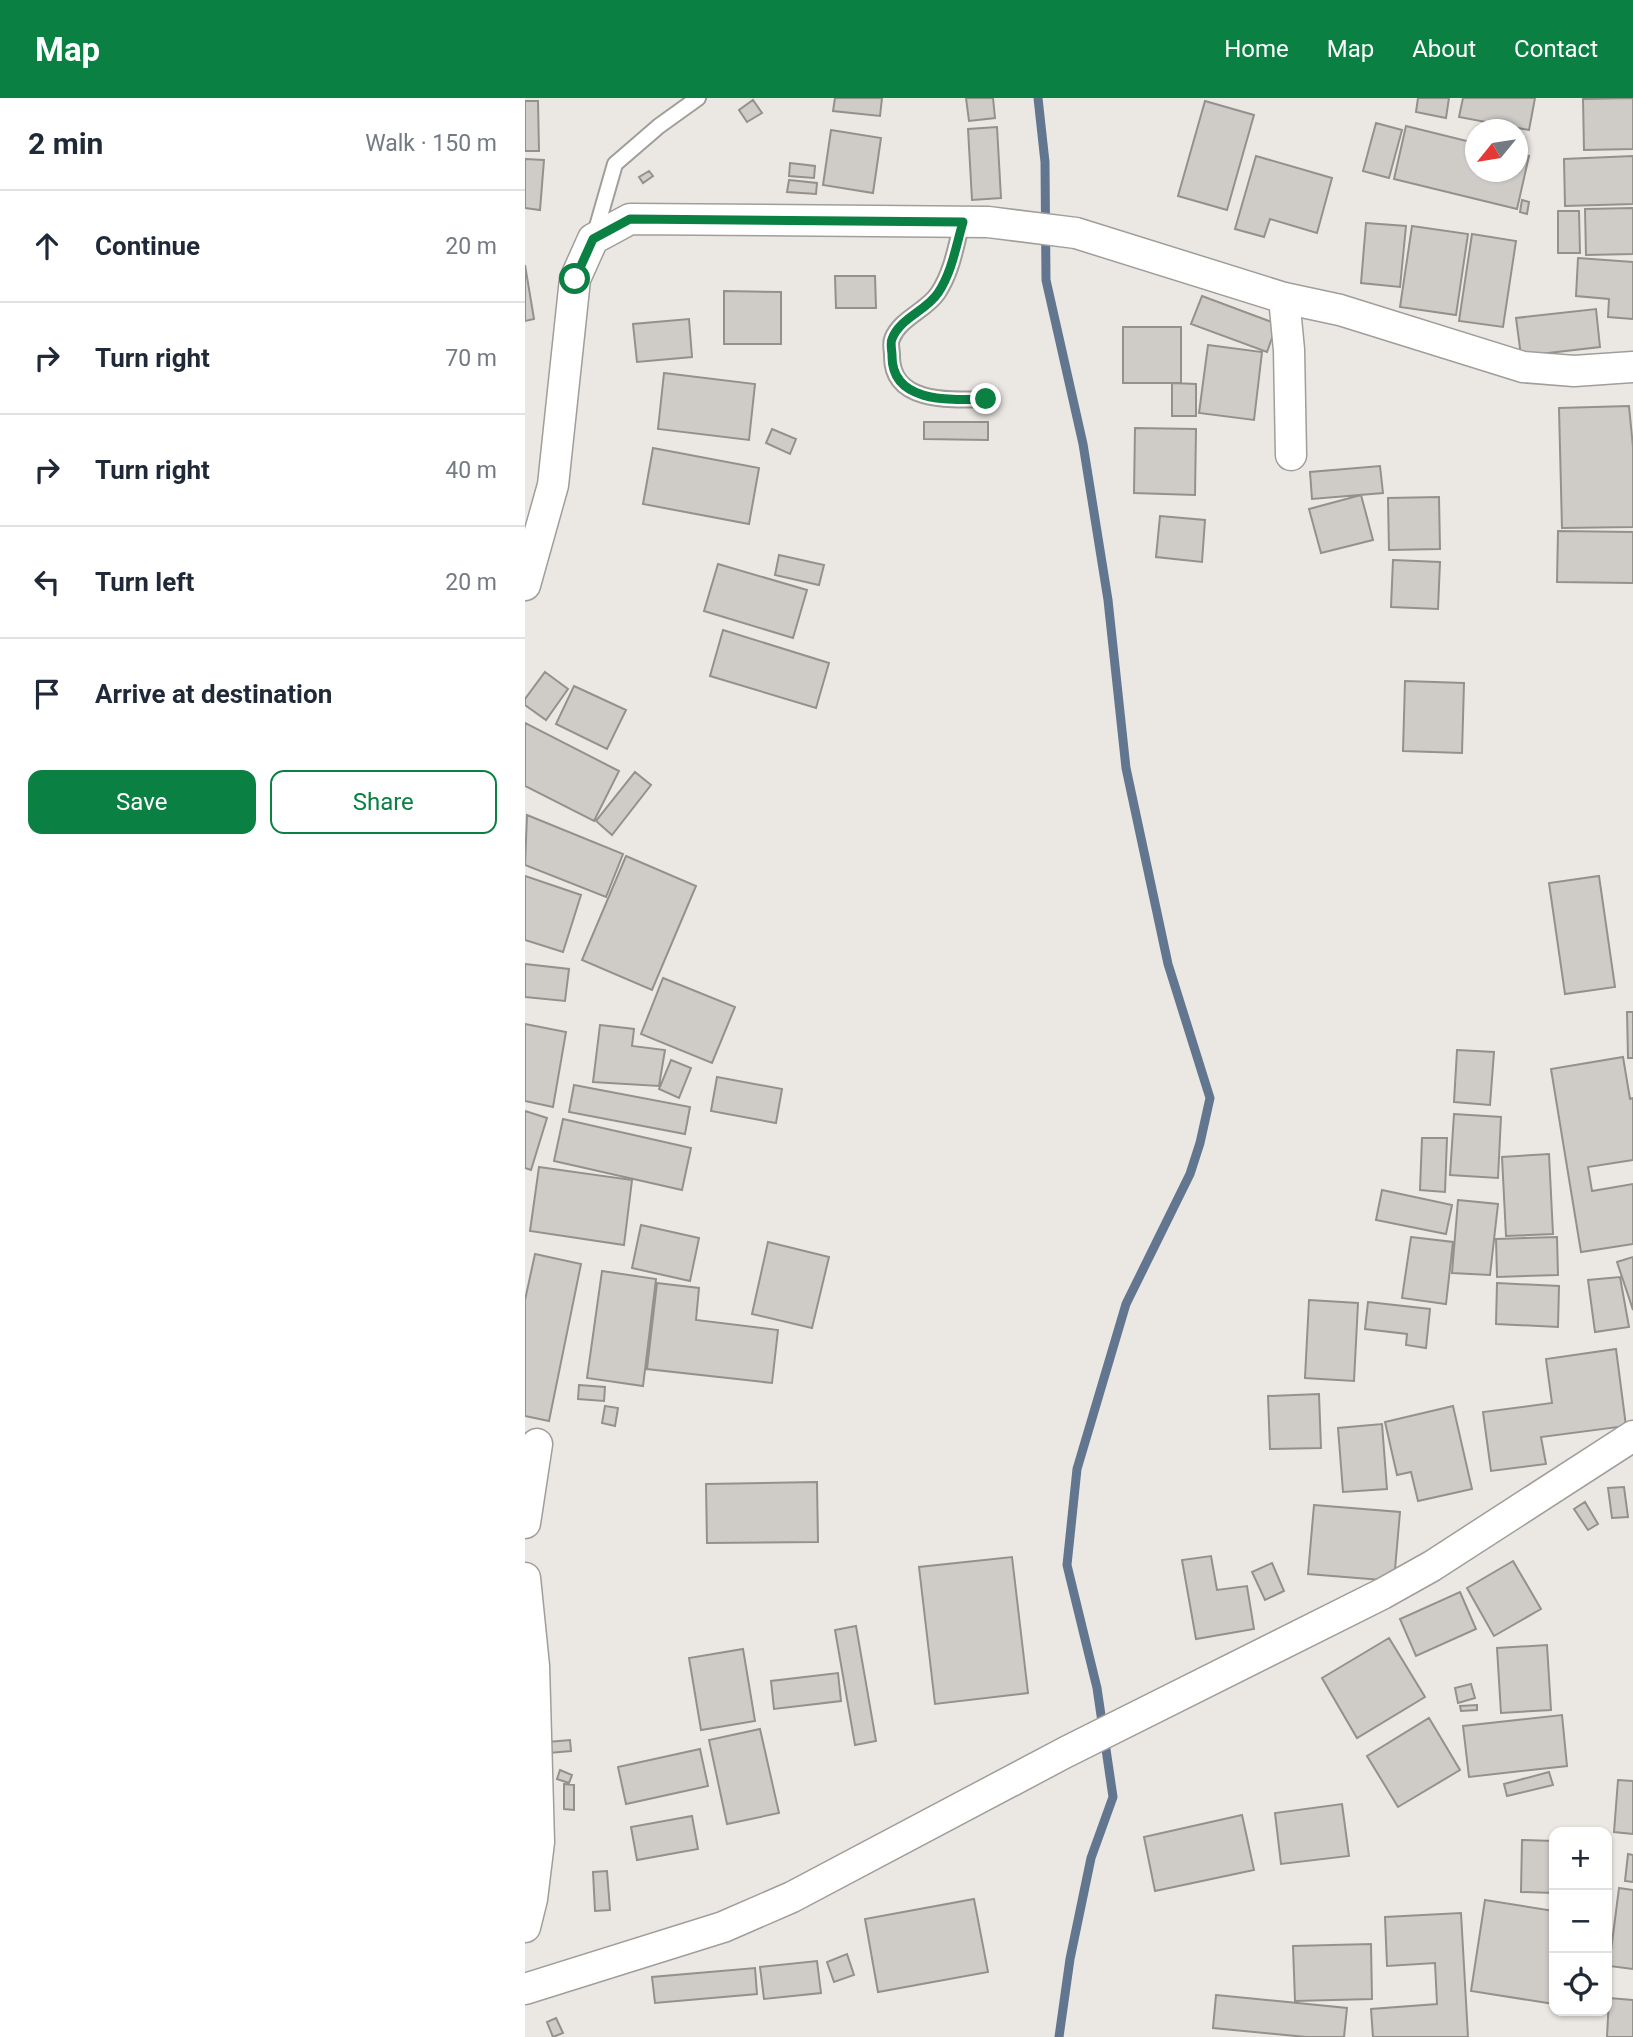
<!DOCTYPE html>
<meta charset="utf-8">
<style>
body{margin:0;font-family:Roboto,sans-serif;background:#f2f2f3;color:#1f2937}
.controls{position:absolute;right:21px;bottom:21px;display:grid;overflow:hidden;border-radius:14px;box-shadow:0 2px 5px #0004}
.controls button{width:63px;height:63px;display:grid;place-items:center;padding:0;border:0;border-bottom:2px solid #e0e1e3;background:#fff;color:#1f2937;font:35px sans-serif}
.compass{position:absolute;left:940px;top:21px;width:63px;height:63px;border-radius:50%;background:#fff;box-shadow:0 2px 5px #0004;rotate:240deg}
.stop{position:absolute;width:21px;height:21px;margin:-16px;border:5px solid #0b8043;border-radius:50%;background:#fff}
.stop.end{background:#0b8043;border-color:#fff;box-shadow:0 2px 7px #0008}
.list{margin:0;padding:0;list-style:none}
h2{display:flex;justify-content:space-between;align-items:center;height:91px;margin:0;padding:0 28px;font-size:30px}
h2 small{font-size:23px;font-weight:400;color:#747a83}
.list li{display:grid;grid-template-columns:46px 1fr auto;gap:21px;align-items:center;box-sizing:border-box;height:112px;padding:0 28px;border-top:2px solid #e0e1e3}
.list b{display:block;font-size:26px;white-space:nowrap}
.list em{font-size:23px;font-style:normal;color:#747a83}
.actions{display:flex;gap:14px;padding:21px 28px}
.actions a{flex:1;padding:16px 0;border:2px solid #0b8043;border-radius:14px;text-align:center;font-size:24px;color:#0b8043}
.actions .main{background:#0b8043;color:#fff}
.icon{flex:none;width:38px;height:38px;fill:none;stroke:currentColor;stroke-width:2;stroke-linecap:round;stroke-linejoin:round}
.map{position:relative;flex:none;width:1108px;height:1939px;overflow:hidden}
header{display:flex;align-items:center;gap:42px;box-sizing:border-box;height:98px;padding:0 35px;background:#0b8043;color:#fff}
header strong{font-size:33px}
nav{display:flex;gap:38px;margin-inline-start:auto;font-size:24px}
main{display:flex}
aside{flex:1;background:#fff}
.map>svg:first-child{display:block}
</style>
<header>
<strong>Map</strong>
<nav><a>Home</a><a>Map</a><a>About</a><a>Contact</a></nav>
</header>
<main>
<aside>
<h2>2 min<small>Walk · 150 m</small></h2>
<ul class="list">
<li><svg class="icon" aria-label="ahead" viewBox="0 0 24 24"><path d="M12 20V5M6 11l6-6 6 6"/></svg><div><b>Continue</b></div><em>20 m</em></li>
<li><svg class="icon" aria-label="right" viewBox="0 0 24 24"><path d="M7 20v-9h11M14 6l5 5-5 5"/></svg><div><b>Turn right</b></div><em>70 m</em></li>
<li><svg class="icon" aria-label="right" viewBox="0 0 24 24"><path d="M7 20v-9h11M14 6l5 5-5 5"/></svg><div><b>Turn right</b></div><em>40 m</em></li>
<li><svg class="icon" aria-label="left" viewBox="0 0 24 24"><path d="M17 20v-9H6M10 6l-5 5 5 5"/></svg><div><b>Turn left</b></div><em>20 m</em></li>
<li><svg class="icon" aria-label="arrive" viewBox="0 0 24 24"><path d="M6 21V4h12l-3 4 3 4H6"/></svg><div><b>Arrive at destination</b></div></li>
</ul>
<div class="actions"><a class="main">Save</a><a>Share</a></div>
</aside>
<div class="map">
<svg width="1108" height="1939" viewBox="0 0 1108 1939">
<rect width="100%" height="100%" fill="#ebe8e4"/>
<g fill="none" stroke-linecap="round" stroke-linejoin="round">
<path stroke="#63768f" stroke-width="9" d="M513,0L520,64L521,182L558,346L583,502L601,670L643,866L685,1000L675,1045L665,1076L601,1206L552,1371L542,1467L572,1590L588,1699L566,1760L545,1861L534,1939"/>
</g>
<path fill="#cfccc8" stroke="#94918d" stroke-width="2" d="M310,0H357L355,18L308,13Z
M441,0H468L470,20L444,23Z
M893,0H924L921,20L891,14Z
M938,0H1010L1004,32L934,19Z
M1108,0V51L1059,52L1058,1Z
M228,2L237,15L222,24L214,12Z
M0,3H13L14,53H0Z
M680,3L729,17L702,112L653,98Z
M851,25L877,32L864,80L838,73Z
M881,28L950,45V74H992V55L1004,58L992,111L869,81Z
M472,29L476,100L447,102L443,31Z
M306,32L356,40L348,95L298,87Z
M731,58L807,80L792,135L745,121L739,139L710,131Z
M1108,58V106L1040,108L1039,61Z
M0,61L19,62L15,112L0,110Z
M265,65L290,68L289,80L264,78Z
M124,73L128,78L118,85L114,79Z
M264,82L292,85L291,96L262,94Z
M997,102L1004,104L1002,116L995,114Z
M1108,110V156L1061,157L1060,111Z
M1033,113H1054L1055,155H1033Z
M841,125L881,128L875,189L836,185Z
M887,128L943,136L931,217L875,209Z
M947,136L991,143L978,229L934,223Z
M1053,160L1108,164V221L1083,219L1084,201L1051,198Z
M0,167L9,221L0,223Z
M310,178H350L351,210H311Z
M199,193L256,194V246H199Z
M677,198L752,226L742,254L666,226Z
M1071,211L1075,249L996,258L991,220Z
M164,221L167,259L112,264L108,226Z
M598,229H656V285H598Z
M683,247L737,254L729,322L674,315Z
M139,275L230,286L224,342L133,331Z
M647,285L671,286V318H647Z
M1104,308L1108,349V429L1037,430L1034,310Z
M399,324H463V342L399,341Z
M610,330L671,331L670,397L609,395Z
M247,331L271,341L265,356L241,345Z
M128,350L234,370L224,426L118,406Z
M855,368L858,395L787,401L785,374Z
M836,397L848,442L796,455L784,411Z
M914,399L915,451L864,452L863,400Z
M635,418L680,422L677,464L631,459Z
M1033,433L1108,434V485L1032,484Z
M254,457L299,467L294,487L250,477Z
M868,462L915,464L913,511L866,509Z
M193,466L282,492L268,540L179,513Z
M198,532L304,565L291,610L185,578Z
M20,574L43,591L21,622L0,607V601Z
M880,583L939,585L937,655L878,653Z
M49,588L101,612L82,651L31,626Z
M0,625L94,673L69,723L0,688Z
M110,674L126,687L87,737L71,723Z
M2,717L98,756L81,799L0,767Z
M101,758L171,788L127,892L57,862Z
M0,778L56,797L38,854L0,842Z
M1074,778L1090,889L1040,896L1024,785Z
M0,866L44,871L40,903L0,899Z
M138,880L210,909L187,965L116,936Z
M1102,914H1108V960H1103Z
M0,926L41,934L28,1009L0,1003Z
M75,927L109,931L107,948L140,952L134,988L68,984Z
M932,952L969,954L965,1007L929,1004Z
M1098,959L1105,1001L1108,1000V1062L1063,1069L1067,1093L1108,1086V1146L1056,1154L1026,971Z
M146,962L166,970L154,1000L134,991Z
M192,979L257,991L251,1025L186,1013Z
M49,987L165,1009L160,1036L44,1014Z
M0,1013L22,1020L6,1072L0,1070Z
M929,1016L976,1019L973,1080L925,1077Z
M38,1021L166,1050L157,1092L29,1063Z
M897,1040H922L920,1094L895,1092Z
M1024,1056L1028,1136L981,1138L977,1059Z
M14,1069L107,1082L99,1147L5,1133Z
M857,1092L927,1107L921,1136L851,1122Z
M933,1102L973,1106L965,1177L927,1175Z
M116,1127L174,1140L165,1183L107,1170Z
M886,1139L928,1144L921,1206L877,1200Z
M1032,1139L1033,1177L972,1179L971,1141Z
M243,1144L304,1159L287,1230L227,1216Z
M10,1156L56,1166L24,1323L0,1318V1202Z
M1108,1159V1212L1092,1164Z
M77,1173L131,1181L118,1288L62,1280Z
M1095,1179L1104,1229L1070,1234L1063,1182Z
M132,1185L174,1190L171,1222L253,1232L247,1285L122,1271Z
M972,1185L1034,1188L1033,1229L971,1226Z
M784,1202L833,1205L829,1283L780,1280Z
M843,1204L905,1211L901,1250L881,1247L882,1236L840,1231Z
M1091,1251L1101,1328L1016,1339L1021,1366L966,1373L958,1314L1027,1305L1021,1261Z
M54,1287L80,1289L79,1303L53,1301Z
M794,1296L796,1350L745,1351L743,1298Z
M80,1308L93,1310L90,1328L77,1325Z
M928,1308L947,1391L893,1403L886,1374L872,1377L860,1324Z
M857,1326L862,1391L818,1394L813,1330Z
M292,1384L293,1444L182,1445L181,1386Z
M1099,1389L1103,1419L1087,1420L1083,1390Z
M1060,1404L1073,1426L1063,1432L1049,1411Z
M789,1407L875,1414L869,1483L783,1476Z
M686,1458L692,1492L722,1488L729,1531L671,1541L657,1462Z
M487,1459L503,1595L410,1606L394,1469Z
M988,1463L1016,1511L969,1538L942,1490Z
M747,1465L759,1493L740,1502L727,1474Z
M935,1494L951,1531L891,1558L875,1521Z
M331,1528L351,1643L330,1647L310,1532Z
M864,1540L900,1599L832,1640L797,1580Z
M1022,1547L1026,1612L976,1615L972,1550Z
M218,1551L230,1623L176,1632L164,1560Z
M313,1575L316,1603L249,1611L246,1583Z
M946,1586L950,1600L933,1605L930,1590Z
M952,1607V1612L936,1613L935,1608Z
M1037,1617L1042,1668L944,1679L938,1628Z
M904,1620L935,1672L873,1709L842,1658Z
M235,1631L254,1715L202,1726L184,1642Z
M45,1642L46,1653L24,1655L23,1644Z
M175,1651L183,1688L101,1706L93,1669Z
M35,1672L47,1677L44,1685L32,1681Z
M1024,1674L1028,1687L982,1698L979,1686Z
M1093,1682L1108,1683V1736L1089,1734Z
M39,1686L49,1687V1712L39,1711Z
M817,1706L824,1758L756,1766L750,1715Z
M717,1717L729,1772L630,1793L619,1739Z
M167,1718L173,1751L112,1762L106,1729Z
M997,1742L1029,1743V1795L996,1794Z
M1103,1756L1108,1757V1784L1100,1783Z
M82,1773L85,1812L70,1813L68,1774Z
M1094,1790L1108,1792V1871L1084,1868Z
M449,1801L463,1874L353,1894L340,1821Z
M960,1802L1029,1813V1906L946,1893Z
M936,1815L943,1939H848L846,1911L912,1906L910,1865L862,1868L860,1819Z
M846,1846L847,1901L770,1903L768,1848Z
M322,1856L329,1877L309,1884L302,1864Z
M292,1863L296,1895L239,1901L235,1869Z
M230,1870L232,1896L130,1905L127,1879Z
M691,1897L822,1910L819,1939H781L688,1930Z
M1084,1900L1108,1902V1939H1082Z
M31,1920L38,1935L28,1939L22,1924Z"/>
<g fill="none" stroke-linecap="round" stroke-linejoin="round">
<defs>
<path id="service" d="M437,124C431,148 427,174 413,195C401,213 375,220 367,241C365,245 367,253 367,257C366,306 426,302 461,301
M69,139L90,66L134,28L173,0"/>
<path id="minor" d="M759,200L764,252L766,357
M0,487L28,387L50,181L68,141L105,121L463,124L551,135L759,200L815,212L998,269L1049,273L1108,269
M0,1425L12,1346
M0,1480L9,1568L14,1744L7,1801L0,1829
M0,1891L198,1829L267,1799L541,1654L857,1496L907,1468L1108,1338"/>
</defs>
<use href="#service" stroke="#a09e9a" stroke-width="18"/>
<use href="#minor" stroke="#a09e9a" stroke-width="33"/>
<use href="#service" stroke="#fff" stroke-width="14"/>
<use href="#minor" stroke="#fff" stroke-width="30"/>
</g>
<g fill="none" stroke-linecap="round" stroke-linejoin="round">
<path stroke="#0b8043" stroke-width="9" d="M50,181L68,141L105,121L438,124C431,148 427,174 413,195C401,213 375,220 367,241C365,245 367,253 367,257C366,306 426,302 461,301"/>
</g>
</svg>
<div class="controls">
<button>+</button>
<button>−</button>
<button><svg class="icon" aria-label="locate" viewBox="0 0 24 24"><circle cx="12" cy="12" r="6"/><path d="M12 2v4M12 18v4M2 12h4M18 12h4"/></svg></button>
</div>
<svg class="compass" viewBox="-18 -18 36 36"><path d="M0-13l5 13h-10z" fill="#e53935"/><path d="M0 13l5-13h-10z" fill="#747a83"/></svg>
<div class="stop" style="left:50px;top:181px"></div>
<div class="stop end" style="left:461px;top:301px"></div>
</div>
</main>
